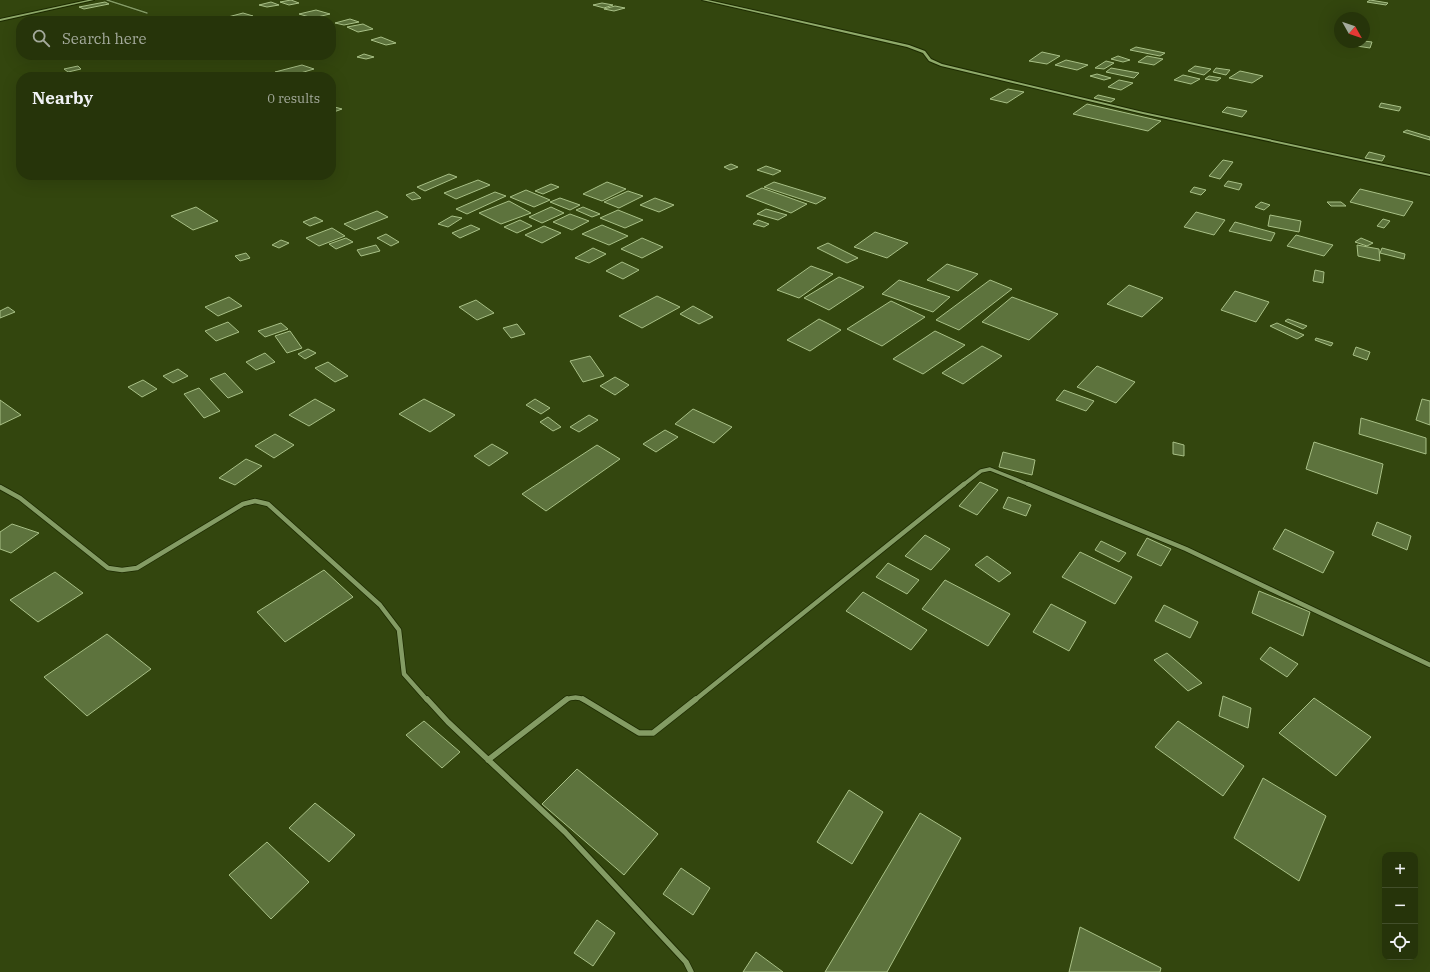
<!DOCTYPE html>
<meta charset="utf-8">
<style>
body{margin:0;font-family:"IBM Plex Serif",serif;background:#323f18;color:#f1f3f6}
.controls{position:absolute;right:12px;bottom:12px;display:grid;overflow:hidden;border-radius:8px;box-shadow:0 4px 16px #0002}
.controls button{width:36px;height:36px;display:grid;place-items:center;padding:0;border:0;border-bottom:1px solid #424f2b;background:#26340a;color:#f1f3f6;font:20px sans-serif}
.compass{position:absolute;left:1334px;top:12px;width:36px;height:36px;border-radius:50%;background:#26340a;box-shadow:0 4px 16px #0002;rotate:130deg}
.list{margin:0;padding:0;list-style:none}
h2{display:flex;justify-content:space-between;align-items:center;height:52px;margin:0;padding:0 16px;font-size:17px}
h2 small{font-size:13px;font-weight:400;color:#a4aa9c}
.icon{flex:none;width:22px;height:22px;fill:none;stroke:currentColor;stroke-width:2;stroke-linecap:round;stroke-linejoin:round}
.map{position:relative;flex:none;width:1430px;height:972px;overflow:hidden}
.search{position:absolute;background:#26340a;box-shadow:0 4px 16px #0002;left:16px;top:16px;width:320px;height:44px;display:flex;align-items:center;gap:10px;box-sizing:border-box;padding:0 14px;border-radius:16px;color:#a4aa9c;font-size:15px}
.panel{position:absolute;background:#26340a;box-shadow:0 4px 16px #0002;left:16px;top:72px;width:320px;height:108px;border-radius:16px}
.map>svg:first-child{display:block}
</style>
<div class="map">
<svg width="1430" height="972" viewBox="0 0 1430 972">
<rect width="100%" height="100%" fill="#33460e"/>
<path fill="#5d733d" stroke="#a8c086" d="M291,0L299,3L289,5L280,2Z
M1370,0L1388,3L1386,5L1367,2Z
M105,2L109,4L84,9L79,7Z
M271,2L279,5L267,7L259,5Z
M602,3L613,5L604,8L593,5Z
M615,6L625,8L614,11L604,9Z
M316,10L330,14L313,18L299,14Z
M243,13L253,16L237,20L228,17Z
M350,19L359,22L344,25L335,23Z
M363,24L373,29L358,32L347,27Z
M381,37L396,43L386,45L371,40Z
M1364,41L1372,42L1370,48L1350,45L1351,42Z
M1136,47L1165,53L1160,56L1130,50Z
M1042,52L1060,56L1047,64L1029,61Z
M364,54L374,57L366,59L357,57Z
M1118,56L1130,60L1123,62L1111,59Z
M1147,56L1163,59L1154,65L1138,62Z
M1066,60L1088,65L1077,70L1055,65Z
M1106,61L1114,63L1104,69L1095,68Z
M302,65L314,69L287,77L275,72Z
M78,66L81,69L68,72L64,69Z
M1195,66L1211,69L1204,75L1188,71Z
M1111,68L1139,73L1134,78L1106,72Z
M1216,68L1230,70L1226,75L1213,72Z
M1240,71L1263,76L1252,83L1229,78Z
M1097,74L1111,78L1104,80L1090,76Z
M1183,75L1200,79L1191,84L1174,80Z
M1209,76L1221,78L1217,81L1205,79Z
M1119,80L1133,83L1121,90L1108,87Z
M1008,89L1024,92L1007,103L990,99Z
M1098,95L1115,99L1111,102L1094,98Z
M1381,103L1401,107L1399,111L1379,107Z
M1087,104L1161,121L1148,131L1073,114Z
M331,106L342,109L331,113Z
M1227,107L1247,111L1242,117L1222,112Z
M1407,130L1430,137V140L1403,132Z
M1369,152L1385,156L1382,161L1365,158Z
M1223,160L1233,162L1220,179L1209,176Z
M731,164L738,167L730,170L724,167Z
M766,166L781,171L773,175L757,170Z
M449,174L457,177L425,191L417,187Z
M478,180L490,185L456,199L444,193Z
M1228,181L1242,184L1239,190L1224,186Z
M607,182L626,189L602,201L583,194Z
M774,182L826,198L816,204L764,187Z
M551,184L559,187L543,194L535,191Z
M1194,187L1206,190L1201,195L1190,192Z
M762,188L807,204L791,213L746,196Z
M1360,189L1413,202L1404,216L1350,202Z
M526,190L550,200L534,207L510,197Z
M628,191L643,196L619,208L604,202Z
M414,192L421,198L412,200L406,195Z
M495,192L506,196L467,214L456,209Z
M560,198L580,205L570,210L550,202Z
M655,198L674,205L659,212L640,205Z
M509,201L531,213L501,224L479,213Z
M1261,202L1270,205L1264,210L1255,207Z
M1327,202H1341L1346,206H1331Z
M196,207L218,221L193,230L171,216Z
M551,207L564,213L542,223L529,217Z
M583,207L600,214L592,217L576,210Z
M766,209L787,215L778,220L757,214Z
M618,210L643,220L625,228L600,218Z
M377,211L388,217L355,230L344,224Z
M1196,212L1225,220L1214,235L1184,227Z
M570,214L589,221L572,230L553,222Z
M1270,215L1301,221L1299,232L1268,226Z
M452,216L462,218L448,227L438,224Z
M315,217L323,221L310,226L303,222Z
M1383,219L1390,221L1384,228L1377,226Z
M520,220L532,226L517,233L504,227Z
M758,220L769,224L764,227L753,224Z
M1235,222L1275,233L1271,241L1229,231Z
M471,225L480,229L460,238L452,233Z
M602,225L628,236L609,245L582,234Z
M544,226L561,233L542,243L525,235Z
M332,228L345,236L319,246L306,238Z
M875,232L908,243L887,258L854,247Z
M386,234L399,242L391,246L377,238Z
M1296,235L1333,245L1324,256L1287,246Z
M346,238L353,242L336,249L329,244Z
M642,238L663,247L642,258L621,249Z
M1361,238L1373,243L1367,246L1355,242Z
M281,240L289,243L279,248L272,245Z
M828,243L858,258L847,263L817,248Z
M376,245L380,251L361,256L357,250Z
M1357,245L1379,249L1380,261L1358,256Z
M593,248L606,254L589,263L575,258Z
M1382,248L1405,254L1404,259L1380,253Z
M246,253L250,258L240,261L235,256Z
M622,262L639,270L623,279L606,271Z
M947,264L978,274L958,291L927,280Z
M811,266L833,274L799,298L777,290Z
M1315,270L1324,272L1323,283L1313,281Z
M839,277L864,287L829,310L804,298Z
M899,280L950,297L933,312L882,294Z
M990,280L1012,289L959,330L936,320Z
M1129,285L1163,298L1142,317L1107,304Z
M1235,291L1269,302L1256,322L1221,310Z
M657,296L680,307L642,328L619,316Z
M229,297L242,306L218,316L205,307Z
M1012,297L1058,314L1029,340L982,322Z
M476,300L494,313L477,320L459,307Z
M891,301L925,317L882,346L847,329Z
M693,306L713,317L699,324L680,314Z
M8,307L15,312L0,318V311Z
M819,319L841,330L810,351L787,340Z
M1288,319L1307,326L1303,329L1285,321Z
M228,322L239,332L216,341L205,331Z
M281,323L288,329L265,337L258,331Z
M1277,323L1304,335L1297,339L1270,326Z
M517,324L525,334L511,338L503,328Z
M290,331L302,348L287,353L275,336Z
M935,331L965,345L923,374L893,359Z
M1316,338L1333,343L1331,346L1315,340Z
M982,346L1002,356L963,384L942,373Z
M1356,347L1370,352L1367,360L1353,355Z
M308,349L316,353L305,359L298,354Z
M265,353L275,362L256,370L246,362Z
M590,356L604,376L583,382L570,361Z
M328,362L348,376L335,382L315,368Z
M1097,366L1135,382L1116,403L1077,387Z
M178,369L188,376L173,383L163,376Z
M225,373L243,392L228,398L210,379Z
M615,377L629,385L615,395L600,386Z
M143,380L157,389L142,397L128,387Z
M199,388L220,411L204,418L184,394Z
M1064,390L1094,401L1086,411L1056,400Z
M315,399L335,410L309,426L289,415Z
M424,399L455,415L430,432L399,414Z
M535,399L550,408L541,414L526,405Z
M1422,399L1430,401V425L1416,420Z
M0,400L21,415L0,425Z
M693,409L732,427L714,443L675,424Z
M589,415L598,420L579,432L570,427Z
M548,417L561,427L553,431L540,422Z
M1361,418L1426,438V454L1359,434Z
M665,430L678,437L656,452L643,444Z
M275,434L294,445L274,458L255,446Z
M1173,442L1184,445V456L1173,454Z
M1314,442L1383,464L1377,494L1306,469Z
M492,444L508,453L489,466L474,456Z
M597,445L620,459L546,511L522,494Z
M1003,452L1035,460L1032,475L999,467Z
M246,459L262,466L235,485L219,478Z
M980,482L998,490L977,515L959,506Z
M1008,497L1031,505L1026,516L1003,508Z
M1377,522L1411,536L1407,550L1372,535Z
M12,524L39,533L11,553L0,549V532Z
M1285,529L1334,552L1323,573L1273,549Z
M925,535L950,549L931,570L905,556Z
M1147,538L1171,549L1161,566L1137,555Z
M1101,541L1126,553L1119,562L1095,550Z
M1080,552L1132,577L1115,604L1062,577Z
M987,556L1011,573L999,582L975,565Z
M888,563L919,580L907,594L876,577Z
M324,570L353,597L285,642L257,612Z
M55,572L83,593L38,622L10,600Z
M945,580L1010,614L988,646L922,609Z
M1259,591L1310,612L1303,636L1252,613Z
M863,592L927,630L911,650L846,611Z
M1051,604L1086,622L1069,651L1033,632Z
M1164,605L1198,622L1190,638L1155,621Z
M107,634L151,669L87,716L44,677Z
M1270,647L1298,664L1287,677L1260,659Z
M1167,653L1202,683L1188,691L1154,660Z
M1223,696L1251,708L1248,728L1219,716Z
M1314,698L1371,737L1336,776L1279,733Z
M424,721L460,752L442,768L406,735Z
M1178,721L1244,766L1223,796L1155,747Z
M577,769L658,834L624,875L542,804Z
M1263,778L1326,816L1299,881L1234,838Z
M849,790L883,812L852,864L817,842Z
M315,803L355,835L329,862L289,828Z
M920,813L961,838L887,972H825Z
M267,842L309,882L271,919L229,875Z
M681,868L710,888L693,915L663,894Z
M597,920L615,933L593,966L574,953Z
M1080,927L1161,968L1160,972H1069Z
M756,952L783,972H743Z"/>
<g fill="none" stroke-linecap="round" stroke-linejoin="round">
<defs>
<path id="street-far3" d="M107,0L147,13"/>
<path id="street-far2" d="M963,485L981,471L990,469L1030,485"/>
<path id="street-far1" d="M1028,484L1186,549L1430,665
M0,487L20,498L108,568L122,570L137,568L243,504L255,501L268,504L380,605L399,630L404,674L427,700
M565,700C572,697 578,696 584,700
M695,700L964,484"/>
<path id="street" d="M427,699L448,722L565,832L686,962L691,972
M583,699L639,733H653L696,699
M488,760L567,699"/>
<path id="secondary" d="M88,0H94L0,21V19Z
M702,0H708L909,45L925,51L931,59L942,64L1143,112L1430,174V176L1143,114L941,66L929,61L923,53L907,47Z"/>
</defs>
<use href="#street-far3" stroke="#1d2b01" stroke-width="2"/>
<use href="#street-far2" stroke="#1d2b01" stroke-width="5"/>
<use href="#street-far1" stroke="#1d2b01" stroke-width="6"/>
<use href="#street" stroke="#1d2b01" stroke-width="7"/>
<use href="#secondary" stroke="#1d2b01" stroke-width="2"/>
<use href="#street-far3" stroke="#849c64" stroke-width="1.5"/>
<use href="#street-far2" stroke="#849c64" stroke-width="3.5"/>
<use href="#street-far1" stroke="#849c64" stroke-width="4.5"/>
<use href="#street" stroke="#849c64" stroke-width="5.5"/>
<use href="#secondary" fill="#8faa6a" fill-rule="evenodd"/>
</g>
</svg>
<div class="controls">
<button>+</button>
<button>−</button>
<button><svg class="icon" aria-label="locate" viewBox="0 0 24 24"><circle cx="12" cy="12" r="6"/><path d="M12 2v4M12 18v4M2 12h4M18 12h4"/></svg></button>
</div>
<svg class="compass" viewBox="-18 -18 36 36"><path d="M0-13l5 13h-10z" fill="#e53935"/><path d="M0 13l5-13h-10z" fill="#a4aa9c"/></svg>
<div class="search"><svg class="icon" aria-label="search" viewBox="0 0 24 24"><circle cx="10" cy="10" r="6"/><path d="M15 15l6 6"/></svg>Search here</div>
<section class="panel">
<h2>Nearby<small>0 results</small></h2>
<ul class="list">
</ul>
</section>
</div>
